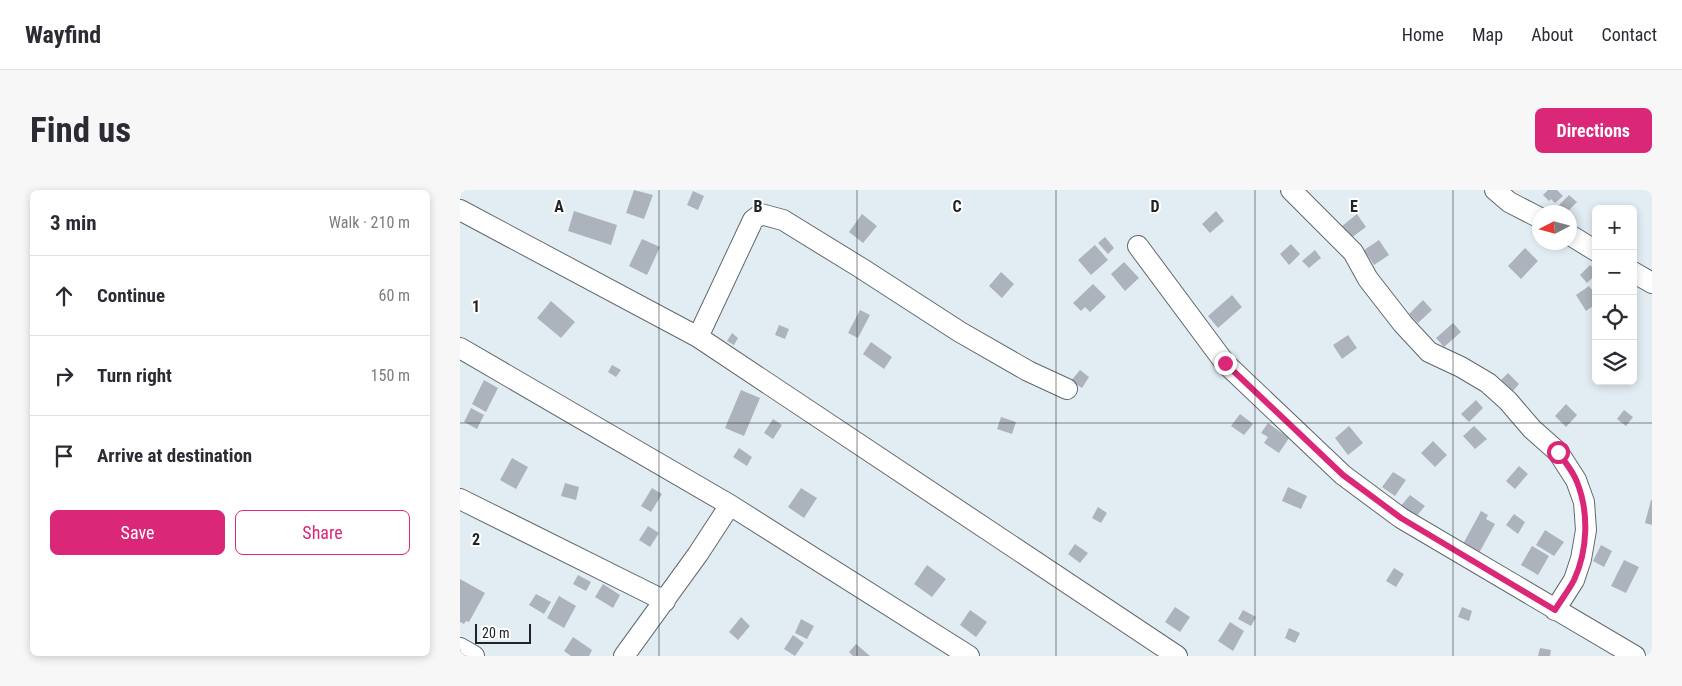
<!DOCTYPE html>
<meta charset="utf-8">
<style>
body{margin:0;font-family:"Roboto Condensed",sans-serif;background:#f7f7f7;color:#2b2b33}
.controls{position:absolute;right:15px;top:15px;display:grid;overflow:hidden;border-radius:8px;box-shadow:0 2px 8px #0003}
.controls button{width:45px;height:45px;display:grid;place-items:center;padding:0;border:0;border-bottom:1px solid #e1e1e2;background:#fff;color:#2b2b33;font:25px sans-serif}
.compass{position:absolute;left:1072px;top:15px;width:45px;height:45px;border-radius:50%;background:#fff;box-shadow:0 2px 8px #0003;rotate:264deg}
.scale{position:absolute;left:15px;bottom:12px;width:56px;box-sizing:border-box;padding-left:5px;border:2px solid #202426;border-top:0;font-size:14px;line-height:18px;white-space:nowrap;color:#202426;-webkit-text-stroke:4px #fff;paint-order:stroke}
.stop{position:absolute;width:15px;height:15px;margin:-11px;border:4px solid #db2777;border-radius:50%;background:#fff}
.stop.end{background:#db2777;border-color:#fff;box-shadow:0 1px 5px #0008}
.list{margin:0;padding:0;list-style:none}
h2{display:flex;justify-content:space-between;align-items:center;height:65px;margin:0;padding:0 20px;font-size:21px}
h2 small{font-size:16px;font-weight:400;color:#7c7c81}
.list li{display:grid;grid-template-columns:32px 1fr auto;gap:15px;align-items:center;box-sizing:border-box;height:80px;padding:0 20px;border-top:1px solid #e1e1e2}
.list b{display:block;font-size:19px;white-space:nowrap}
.list em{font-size:16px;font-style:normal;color:#7c7c81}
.actions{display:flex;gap:10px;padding:15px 20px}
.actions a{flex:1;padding:11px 0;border:1px solid #db2777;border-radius:8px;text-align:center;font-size:18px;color:#db2777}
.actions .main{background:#db2777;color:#fff}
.icon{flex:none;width:28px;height:28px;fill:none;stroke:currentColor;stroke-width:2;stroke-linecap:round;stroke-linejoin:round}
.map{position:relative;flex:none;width:1192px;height:466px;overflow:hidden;border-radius:8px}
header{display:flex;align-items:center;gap:30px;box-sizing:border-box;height:70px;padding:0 25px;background:#fff;border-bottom:1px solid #e1e1e2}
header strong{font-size:24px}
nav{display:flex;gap:28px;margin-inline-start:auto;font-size:18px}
.intro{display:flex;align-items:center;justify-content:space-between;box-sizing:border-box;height:120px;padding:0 30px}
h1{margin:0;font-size:35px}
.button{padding:12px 22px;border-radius:8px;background:#db2777;color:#fff;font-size:18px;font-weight:700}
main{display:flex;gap:30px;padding:0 30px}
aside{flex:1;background:#fff;border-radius:8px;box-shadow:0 2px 8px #0003}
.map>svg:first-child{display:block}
</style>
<header>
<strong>Wayfind</strong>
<nav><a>Home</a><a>Map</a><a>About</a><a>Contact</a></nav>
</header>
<div class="intro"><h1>Find us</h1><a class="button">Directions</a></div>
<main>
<aside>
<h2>3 min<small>Walk · 210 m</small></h2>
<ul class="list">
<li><svg class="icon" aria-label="ahead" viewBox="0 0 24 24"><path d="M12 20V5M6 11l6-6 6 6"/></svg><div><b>Continue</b></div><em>60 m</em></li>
<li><svg class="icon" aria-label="right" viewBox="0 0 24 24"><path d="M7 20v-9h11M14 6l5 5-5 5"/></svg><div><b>Turn right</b></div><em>150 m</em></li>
<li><svg class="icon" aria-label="arrive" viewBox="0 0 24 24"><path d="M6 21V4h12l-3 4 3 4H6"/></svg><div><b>Arrive at destination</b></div></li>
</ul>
<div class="actions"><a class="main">Save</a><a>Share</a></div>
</aside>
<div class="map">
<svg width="1192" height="466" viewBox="0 0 1192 466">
<rect width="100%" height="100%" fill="#e2edf3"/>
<path fill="#adb3bc" d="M174,0L193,5L184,29L166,23Z
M1088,0H1097L1103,6L1095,13L1091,9L1089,11L1083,5Z
M233,1L244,6L238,20L227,15Z
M1109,5L1117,12L1107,22H1103L1097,17Z
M114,21L157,35L151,55L108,41Z
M756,21L764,31L750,43L742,34Z
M402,24L417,36L403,53L389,42Z
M897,24L906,37L891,48L882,36Z
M645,47L654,58L648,64L638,53Z
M182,49L200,57L187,85L169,76Z
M919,50L929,65L914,75L904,60Z
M831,54L840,64L829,75L820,64Z
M635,55L648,70L631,85L618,70Z
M1065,58L1078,71L1061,89L1048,76Z
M855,60L861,68L849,78L842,71Z
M664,72L679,88L665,101L651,84Z
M1130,75L1136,81V84L1127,93L1120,85Z
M541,82L554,94L542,108L529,96Z
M633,94L646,107L630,122L625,117L621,121L613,113Z
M1129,96L1136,105V114L1126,121L1116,105Z
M772,105L782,117L758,138L748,126Z
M963,110L972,120L958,133L949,124Z
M91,111L115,132L101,148L77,128Z
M400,120L410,125L398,148L388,143Z
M993,133L1001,142L984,157L976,148Z
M319,135L329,139L325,149L315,145Z
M272,143L278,148L274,155L267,151Z
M888,145L897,158L882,169L873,155Z
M411,152L432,167L424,179L403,164Z
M152,175L161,180L156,187L148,182Z
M620,180L629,187L622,198L611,191Z
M1048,183L1059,194L1053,201L1041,190Z
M24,190L38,198L26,222L12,214Z
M281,200L300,208L284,246L265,238Z
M1016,210L1023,218L1009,232L1001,224Z
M1106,214L1117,225L1106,237L1095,226Z
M11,218L24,225L17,239L4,232Z
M1164,220L1173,227L1166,236L1157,229Z
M780,224L793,234L784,245L771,236Z
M541,227L556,232L552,244L537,239Z
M313,229L322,235L313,249L304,243Z
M808,233L829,248L819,263L804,253L808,247L801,243Z
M889,236L903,253L888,265L875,248Z
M1014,236L1027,249L1015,259L1003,246Z
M973,251L987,265L975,277L961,263Z
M279,258L292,267L287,276L273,267Z
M52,268L68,277L56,299L40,290Z
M1059,276L1068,284L1055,299L1046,291Z
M933,282L946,290L935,306L922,297Z
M105,293L119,297L116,310L101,306Z
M828,297L847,306L841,319L822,311Z
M192,298L202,304L191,322L181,316Z
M341,298L357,308L344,328L328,317Z
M950,305L965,316L954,329L940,317Z
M1191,310H1192V335L1185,333Z
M638,317L647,323L641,333L632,328Z
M1021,321L1028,325L1026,329L1035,334L1019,363L1003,354Z
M1054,324L1065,332L1058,344L1046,335Z
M188,336L199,343L190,357L179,350Z
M1085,340L1104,352L1094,366L1076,355Z
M615,354L628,363L620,373L608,364Z
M1141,355L1152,361L1144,377L1133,371Z
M1072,356L1089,366L1078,385L1061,375Z
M1164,370L1179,377L1166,403L1151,396Z
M467,375L486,389L472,407L454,394Z
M934,378L944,384L936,397L926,391Z
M118,385L131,392L126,401L113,394Z
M0,389L25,403L9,432L6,431L4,434L0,432Z
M143,394L160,405L153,418L135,407Z
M76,404L91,412L84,424L69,415Z
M99,406L116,416L104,438L87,428Z
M715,417L730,427L720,442L705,432Z
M1002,417L1012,421L1009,431L998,427Z
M510,420L527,432L516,447L500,435Z
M783,420L796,427L791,436L778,429Z
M281,427L290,436L278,450L269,442Z
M341,429L354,436L347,449L335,443Z
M770,432L784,441L773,461L758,451Z
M829,438L840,443L835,453L825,448Z
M333,445L344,453L335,466L324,459Z
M113,447L132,460L129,466H111L104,461Z
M396,454L410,466H393L389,462Z
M1080,458L1091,460L1090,466H1078Z"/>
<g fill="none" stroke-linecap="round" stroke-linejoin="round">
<defs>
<path id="minor" d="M831,0L893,62L908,89L943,134L969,162L1001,177L1028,193L1048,211L1072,239L1098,262L1116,290L1124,312L1126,340L1121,369L1114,390L1095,420
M1035,0L1049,12L1080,28
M0,20L238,147L717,466
M1110,45L1136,61
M678,56L765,173L883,285L941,328L1175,466
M1173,82L1192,93
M238,147L293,30L301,24L323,30L401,78L500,142L568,181L607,199
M0,158L270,315L509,466
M0,309L205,411
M0,458L14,466
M164,466L238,364L270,315"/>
</defs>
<use href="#minor" stroke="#5f696e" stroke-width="22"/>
<use href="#minor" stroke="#fff" stroke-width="20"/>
</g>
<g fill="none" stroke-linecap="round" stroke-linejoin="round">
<path stroke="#db2777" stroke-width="6" d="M765,173L883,285L941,328L1095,420C1101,410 1109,400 1114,390C1128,360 1129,322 1117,292C1113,281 1104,271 1098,262"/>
</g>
<path fill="none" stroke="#202426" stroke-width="1" stroke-opacity="0.55" d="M199,0V466M397,0V466M596,0V466M795,0V466M993,0V466M0,233H1192"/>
<g font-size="16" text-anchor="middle" font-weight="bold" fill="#202426" stroke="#fff" stroke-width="4" stroke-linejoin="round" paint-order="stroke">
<text x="99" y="22">A</text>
<text x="298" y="22">B</text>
<text x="497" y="22">C</text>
<text x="695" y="22">D</text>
<text x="894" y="22">E</text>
<text x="16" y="122">1</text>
<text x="16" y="355">2</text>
</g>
</svg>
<div class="controls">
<button>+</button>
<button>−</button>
<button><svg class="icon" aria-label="locate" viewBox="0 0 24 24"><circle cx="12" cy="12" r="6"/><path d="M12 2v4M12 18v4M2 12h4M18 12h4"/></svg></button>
<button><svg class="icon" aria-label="layers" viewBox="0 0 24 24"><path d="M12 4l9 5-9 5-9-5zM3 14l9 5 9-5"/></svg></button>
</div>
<svg class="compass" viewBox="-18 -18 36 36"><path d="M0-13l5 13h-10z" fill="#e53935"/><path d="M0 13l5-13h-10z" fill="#7c7c81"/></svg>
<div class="scale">20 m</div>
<div class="stop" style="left:1098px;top:262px"></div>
<div class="stop end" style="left:765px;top:173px"></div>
</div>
</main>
